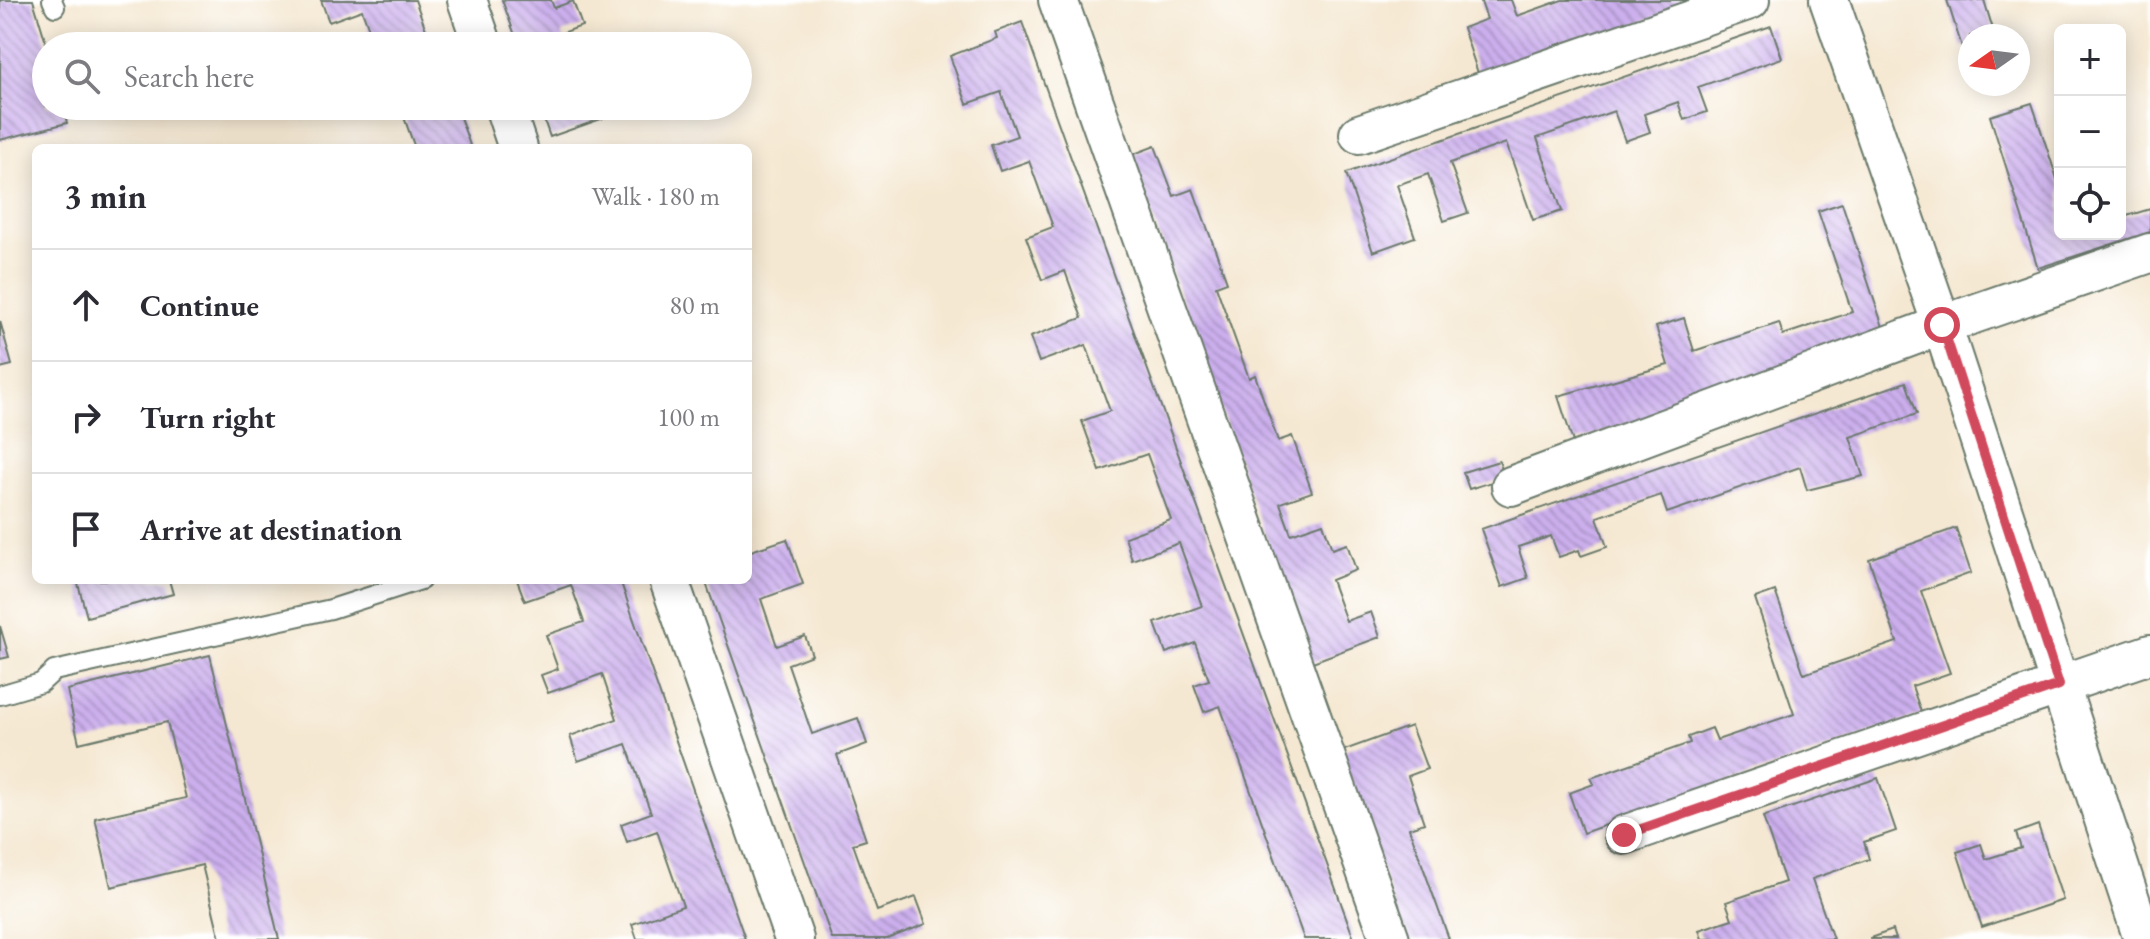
<!DOCTYPE html>
<meta charset="utf-8">
<style>
body{margin:0;font-family:"EB Garamond",serif;background:#f7f7f7;color:#2b2b33}
.controls{position:absolute;right:24px;top:24px;display:grid;overflow:hidden;border-radius:12px;box-shadow:0 4px 20px #0003}
.controls button{width:72px;height:72px;display:grid;place-items:center;padding:0;border:0;border-bottom:2px solid #e1e1e2;background:#fff;color:#2b2b33;font:40px sans-serif}
.compass{position:absolute;left:1958px;top:24px;width:72px;height:72px;border-radius:50%;background:#fff;box-shadow:0 4px 20px #0003;rotate:256deg}
.stop{position:absolute;width:24px;height:24px;margin:-18px;border:6px solid #d1495b;border-radius:50%;background:#fff}
.stop.end{background:#d1495b;border-color:#fff;box-shadow:0 2px 8px #0008}
.list{margin:0;padding:0;list-style:none}
h2{display:flex;justify-content:space-between;align-items:center;height:104px;margin:0;padding:0 32px;font-size:34px}
h2 small{font-size:26px;font-weight:400;color:#7c7c81}
.list li{display:grid;grid-template-columns:52px 1fr auto;gap:24px;align-items:center;box-sizing:border-box;height:112px;padding:0 32px;border-top:2px solid #e1e1e2}
.list b{display:block;font-size:30px;white-space:nowrap}
.list em{font-size:26px;font-style:normal;color:#7c7c81}
.icon{flex:none;width:44px;height:44px;fill:none;stroke:currentColor;stroke-width:2;stroke-linecap:round;stroke-linejoin:round}
.map{position:relative;flex:none;width:2150px;height:939px;overflow:hidden}
.search{position:absolute;background:#fff;box-shadow:0 4px 20px #0003;left:32px;top:32px;width:720px;height:88px;display:flex;align-items:center;gap:20px;box-sizing:border-box;padding:0 28px;border-radius:44px;color:#7c7c81;font-size:30px}
.panel{position:absolute;background:#fff;box-shadow:0 4px 20px #0003;left:32px;top:144px;width:720px;height:440px;border-radius:12px}
.map>svg:first-child{display:block}
</style>
<div class="map">
<svg width="2150" height="939" viewBox="0 0 2150 939">
<defs>
<pattern id="building-back-hatch" width="6" height="6" patternUnits="userSpaceOnUse" patternTransform="scale(2)"><rect width="6" height="6" fill="#ccafed"/><path d="M-1 5l2 2M0 0l6 6M5-1l2 2" fill="none" stroke="#a590c1"/></pattern>
</defs>
<rect width="100%" height="100%" fill="#fff"/>
<filter id="ink" filterUnits="userSpaceOnUse"><feTurbulence type="fractalNoise" baseFrequency=".0125" numOctaves="2"/><feDisplacementMap in="SourceGraphic" scale="16" xChannelSelector="R" yChannelSelector="G"/><feConvolveMatrix kernelMatrix="1 2 1 2 8 2 1 2 1" color-interpolation-filters="sRGB"/></filter>
<filter id="wash" filterUnits="userSpaceOnUse"><feTurbulence type="fractalNoise" baseFrequency=".006" numOctaves="4" result="noise"/><feDisplacementMap in="SourceGraphic" scale="32" xChannelSelector="R" yChannelSelector="G"/><feGaussianBlur stdDeviation="1.8" result="paint"/><feColorMatrix in="noise" values="0 0 0 0 0 0 0 0 0 0 0 0 0 0 0 0 0 1.4 0 .05"/><feComposite in="paint" operator="in"/></filter>
<g filter="url(#wash)">
<rect width="100%" height="100%" fill="#f5e8d2"/>
<g id="blocks">
<path fill="url(#building-back-hatch)" d="M0,0H33L47,46L46,106H63L67,123L0,140Z
M321,0H415L432,46H375L362,10L329,22Z
M502,0H551L554,8L573,1L582,26L562,33L567,46H519Z
M1485,0H1511L1517,16L1562,0H1704L1480,79L1463,28L1487,19L1481,2Z
M1947,0H1984L1995,36H1970V44L1962,47Z
M1022,22L1067,147L1354,939H1304L1220,706L1204,712L1194,685L1209,680L1195,643L1166,653L1155,623L1202,606L1179,543L1132,560L1125,537L1171,520L1147,454L1100,471L1082,421L1110,411L1086,345L1039,362L1030,337L1082,318L1065,271L1042,280L1026,237L1053,227L1029,161L1000,171L991,145L1017,136L1001,92L967,104L950,56L997,38L995,32Z
M1771,26L1782,58L1698,87L1707,112L1684,120L1678,102L1644,114L1650,132L1625,141L1614,111L1537,138L1562,211L1533,220L1506,143L1450,163L1468,213L1444,221L1428,174L1397,185L1415,237L1373,252L1346,173Z
M2032,103L2060,188V234H2120V218L2150,209V232L2038,268L1990,116Z
M400,106H456L471,148H415Z
M539,106H619L621,112L550,137Z
M1155,146L1174,196L1193,189L1227,282L1216,286L1249,378L1255,375L1278,441L1292,436L1312,492L1280,503L1291,534L1323,523L1332,549L1347,544L1356,570L1331,580L1346,621L1371,612L1380,637L1310,663L1131,155Z
M1842,203L1887,339L1573,442L1558,396L1668,365L1656,327L1684,318L1694,351L1779,323L1783,335L1852,312L1818,211Z
M0,321L12,365L0,368Z
M1906,382L1917,414L1850,437L1863,476L1807,490L1800,467L1667,513L1661,495L1597,517L1607,547L1581,556L1579,550L1559,557L1551,536L1518,547L1528,578L1502,587L1481,529Z
M1499,461L1505,478L1469,489L1463,472Z
M1956,528L1971,573L1921,591L1950,673L1912,686L1922,715L1583,833L1569,793L1594,784L1591,778L1690,743L1688,737L1712,728L1717,740L1794,714L1755,598L1775,591L1804,674L1897,642L1869,559Z
M787,539L803,584L761,599L777,646L805,636L812,655L788,664L812,734L858,718L867,744L837,755L866,840L853,844L877,911L916,897L926,924L887,939H832L705,580H748V552Z
M77,580H169L173,594L87,617Z
M517,580H620L745,939H637L632,924L683,906L657,831L627,842L621,824L651,813L626,744L578,761L570,736L617,719L602,674L548,693L541,675L558,669L546,635L584,622L571,585L525,601Z
M0,626L9,657L0,659Z
M210,655L279,939H220L202,865L111,887L95,818L186,798L167,722L79,743L67,690Z
M1411,726L1427,769L1408,776L1424,823L1409,828L1449,939H1407L1339,752Z
M1878,778L1896,831L1864,842L1869,859L1812,879L1833,939H1702L1699,930L1732,919L1726,902L1785,882L1763,817Z
M2038,825L2063,900L1982,927L1957,852L1981,844L1986,859L2021,848L2016,833Z
M1893,930L1896,939H1870V938Z"/>
</g>
</g>
<g filter="url(#ink)">
<use href="#blocks" fill-opacity="0" stroke="#6a796b" stroke-width="2"/>
<g fill="none" stroke-linecap="round" stroke-linejoin="round">
<defs>
<path id="service" d="M52,0L55,7
M0,695L41,683L54,671L331,609L421,580"/>
<path id="minor" d="M467,0L483,46
M1058,0L1390,939
M1829,0L1942,325L2143,939
M504,106L518,148
M1359,134L1750,0
M1511,486L1942,325L2150,253
M669,580L794,939
M1624,835L2150,654"/>
</defs>
<use href="#service" stroke="#6a796b" stroke-width="22"/>
<use href="#minor" stroke="#6a796b" stroke-width="42"/>
<use href="#service" stroke="#fff" stroke-width="18"/>
<use href="#minor" stroke="#fff" stroke-width="38"/>
</g>
</g>
<g fill="none" stroke-linecap="round" stroke-linejoin="round" filter="url(#ink)">
<path stroke="#d1495b" stroke-width="10" d="M1624,835L2059,685L1942,325"/>
</g>
</svg>
<div class="controls">
<button>+</button>
<button>−</button>
<button><svg class="icon" aria-label="locate" viewBox="0 0 24 24"><circle cx="12" cy="12" r="6"/><path d="M12 2v4M12 18v4M2 12h4M18 12h4"/></svg></button>
</div>
<svg class="compass" viewBox="-18 -18 36 36"><path d="M0-13l5 13h-10z" fill="#e53935"/><path d="M0 13l5-13h-10z" fill="#7c7c81"/></svg>
<div class="stop" style="left:1942px;top:325px"></div>
<div class="stop end" style="left:1624px;top:835px"></div>
<div class="search"><svg class="icon" aria-label="search" viewBox="0 0 24 24"><circle cx="10" cy="10" r="6"/><path d="M15 15l6 6"/></svg>Search here</div>
<section class="panel">
<h2>3 min<small>Walk · 180 m</small></h2>
<ul class="list">
<li><svg class="icon" aria-label="ahead" viewBox="0 0 24 24"><path d="M12 20V5M6 11l6-6 6 6"/></svg><div><b>Continue</b></div><em>80 m</em></li>
<li><svg class="icon" aria-label="right" viewBox="0 0 24 24"><path d="M7 20v-9h11M14 6l5 5-5 5"/></svg><div><b>Turn right</b></div><em>100 m</em></li>
<li><svg class="icon" aria-label="arrive" viewBox="0 0 24 24"><path d="M6 21V4h12l-3 4 3 4H6"/></svg><div><b>Arrive at destination</b></div></li>
</ul>
</section>
</div>
